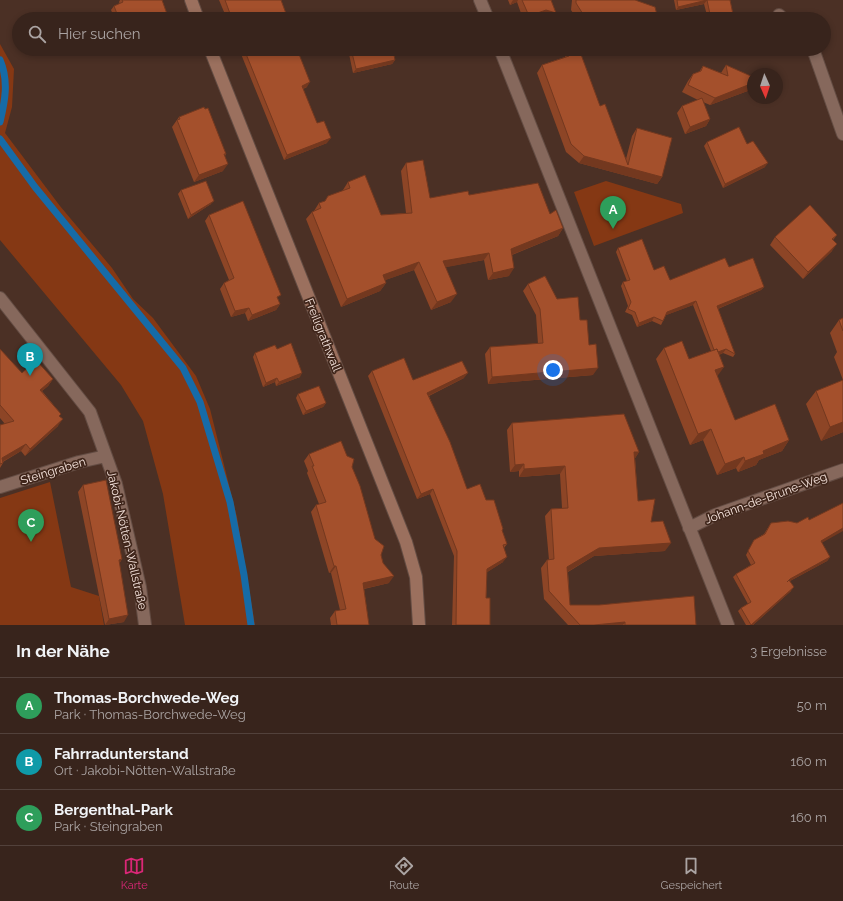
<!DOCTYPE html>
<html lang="de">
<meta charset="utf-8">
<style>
body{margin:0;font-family:Raleway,sans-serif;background:#3f2c25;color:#f1f3f6}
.compass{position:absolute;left:747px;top:68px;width:36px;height:36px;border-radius:50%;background:#38241c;box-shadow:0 2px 6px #0003;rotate:177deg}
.you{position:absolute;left:553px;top:370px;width:14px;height:14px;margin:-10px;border:3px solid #fff;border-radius:50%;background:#1a73e8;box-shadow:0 0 0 6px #1a73e833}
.badge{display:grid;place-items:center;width:26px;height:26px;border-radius:50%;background:#db2777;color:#fff;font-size:13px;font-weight:700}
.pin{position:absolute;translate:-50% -33px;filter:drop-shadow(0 1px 2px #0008)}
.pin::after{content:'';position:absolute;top:21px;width:14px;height:12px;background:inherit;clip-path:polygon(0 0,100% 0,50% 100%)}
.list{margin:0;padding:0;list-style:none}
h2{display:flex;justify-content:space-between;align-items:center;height:52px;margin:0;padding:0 16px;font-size:17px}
h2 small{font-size:13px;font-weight:400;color:#aba4a3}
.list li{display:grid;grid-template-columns:26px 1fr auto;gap:12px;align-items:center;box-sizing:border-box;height:56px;padding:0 16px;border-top:1px solid #52413b}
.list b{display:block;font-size:15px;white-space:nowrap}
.list p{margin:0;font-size:13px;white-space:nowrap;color:#aba4a3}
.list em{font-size:13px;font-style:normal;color:#aba4a3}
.icon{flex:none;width:22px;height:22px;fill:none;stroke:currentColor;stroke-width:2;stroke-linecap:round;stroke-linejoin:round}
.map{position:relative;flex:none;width:843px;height:625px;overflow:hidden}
.search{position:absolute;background:#38241c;box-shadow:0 2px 6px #0003;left:12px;right:12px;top:12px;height:44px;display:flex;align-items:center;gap:10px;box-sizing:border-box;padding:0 14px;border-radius:22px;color:#aba4a3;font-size:15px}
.sheet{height:220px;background:#38241c}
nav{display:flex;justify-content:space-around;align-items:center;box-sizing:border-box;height:56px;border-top:1px solid #52413b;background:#38241c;font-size:11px;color:#aba4a3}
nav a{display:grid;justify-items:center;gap:2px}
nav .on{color:#db2777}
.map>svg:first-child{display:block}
</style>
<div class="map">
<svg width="843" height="625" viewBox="0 0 843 625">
<rect width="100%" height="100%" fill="#4b3025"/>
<path fill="#853814" d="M0,44L14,69L12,107L5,133L60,206L112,268L133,299L153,318L196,376L210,409L237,517L255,625H185L163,494L143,421L121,385L0,240Z
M606,181L681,204L683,213L594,246L574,192Z
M50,482L71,587L99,596L104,625H0V498Z"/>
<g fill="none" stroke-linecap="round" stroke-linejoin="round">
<path stroke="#166ba7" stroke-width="7" d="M0,60C9,81 5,101 0,122
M0,139L35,187L183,368L200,402L230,502L244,575L251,625"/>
<defs>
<path id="street" d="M480,0L488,19
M779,15L783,19
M500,49L728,625
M813,49L843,134
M0,298L90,412L116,484L140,587L145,625
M0,487L79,462L106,456
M689,528L715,515L843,470"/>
<path id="secondary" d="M191,0L198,19
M210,49L406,542L416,577L419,625"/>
</defs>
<use href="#street" stroke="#634c43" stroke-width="14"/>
<use href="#secondary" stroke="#634c43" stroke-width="14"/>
<use href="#street" stroke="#86685c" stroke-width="12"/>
<use href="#secondary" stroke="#9b705e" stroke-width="12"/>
</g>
<path fill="#8d4526" d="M120,0H162L167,14L165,18L162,19H115L111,10L114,6L120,4L119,2Z
M219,0H281L288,19H227Z
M508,0H551L556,13L551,19L541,16L533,19H523L517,2L510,5Z
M572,0H635L658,19H577L571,10Z
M674,0H730L734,19H708L704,4L676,10Z
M344,14L442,19H342L341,18Z
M239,49H297L307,87L303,89L317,123L327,143L284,160Z
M348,49H454L452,55L394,54L395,60L392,64L353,73Z
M566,49H579L600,106L626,159L632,136L637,128L662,177L657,184L579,163L566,152L537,73L542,65L565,57Z
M726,65L753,77V89L710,105L703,102L710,119L706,126L685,134L677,113L682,106L698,100L682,92L688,81L693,74L699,72L703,66L721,73Z
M179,117L226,154L225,156L223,171L194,182L172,127Z
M707,142L747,144L765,167L723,188L704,146Z
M406,163L430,198L469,195L550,214L563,228L558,236L512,255L509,276L488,280L484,260L445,267L451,302L431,310L414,270L385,280L386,283L380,291L341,307L306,219L312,212L314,211L319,203L325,201L343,191V190L348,182L381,215L406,213L401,171Z
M181,190L211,204L188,219L178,194Z
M209,215L278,299L280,304L276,310L248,321L245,313L231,317L220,289L224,283L229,280L205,221Z
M837,235L833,240L832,251L803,279L770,245L775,237Z
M618,248L670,280L729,267L764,287L761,290L718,309L735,354L733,357L723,353L719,355L717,376L735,420L789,440L782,451L759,460L756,465L738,472L736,468L717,475L703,440L690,445L656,359L664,348L689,359L711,351L693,305L666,315L661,325L652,321L637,327L632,315L625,312L628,306L621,286L623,282L627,281L616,252Z
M528,284L557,299L580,320L589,345L593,375L488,384L485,354L490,347L538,344L536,315L523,291Z
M843,318V432L821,441L806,404L816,391L843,380L834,357L837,352L830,333L839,320Z
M0,349L22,373L53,379L48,386L42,391L61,414L59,416L58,426L25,456L21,451L3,462V463L0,468V425L5,424L0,418Z
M277,349L300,377L276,386L275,382L263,387L253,357L255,353Z
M372,371L413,380L464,378L429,396L467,489L486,500L503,529L502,531L507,544L504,548L503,562L487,572L486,598L490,625H452L454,556L430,494L417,499L368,376Z
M298,394L326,403L323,407L303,415L296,398Z
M512,423L639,452L635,458L638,501L651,522L665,551L594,556L568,572L570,605L696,625H568L544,599L541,568L547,560H549L545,516L551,509L562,508L560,474L519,477V471L510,472L507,430Z
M309,454L352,467L375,539L381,555L389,583L364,589L369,625H331L330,618L335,611L340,610L331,573H329L311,512L316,505L319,504L307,473L308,471L304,461Z
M83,485L122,559L119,564L124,622L105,625L78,492Z
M771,523L822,543L830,557L827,561L790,581L791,591L753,625H746L738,611L741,608L748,604L733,577L736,574L751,565L746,555L754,540L764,534Z"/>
<path fill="#73381f" d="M513,0H518L517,2L510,5Z
M707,0L704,4L676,10L678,7Z
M546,10L556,13L551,19L541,16L533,19H527L529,16Z
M167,14L165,18L162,19H157L158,18Z
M653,49H660L659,51Z
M393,50L455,52L452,55L391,54Z
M395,60L392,64L353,73L356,69Z
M310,82L307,87L298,90L302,86Z
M753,83V89L710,105L715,98Z
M710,119L706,126L685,134L690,127Z
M331,138L327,143L284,160L287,155Z
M584,156L662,177L657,184L579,163Z
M768,163L765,167L723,188L725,184Z
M228,164L223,171L194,182L199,175Z
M214,201L211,204L188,219L191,215Z
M563,228L558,236L506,257L511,249Z
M837,244L832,251L803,279L808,272Z
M489,253L484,260L437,269L443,261Z
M419,262L414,270L377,283L383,275Z
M514,268L509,276L488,280L493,273Z
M386,283L380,291L341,307L347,299Z
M764,287L761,290L715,310L717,306Z
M457,294L451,302L431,310L437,302Z
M696,301L693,305L664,316L667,312Z
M280,304L276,310L248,321L252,315Z
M249,308L245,313L231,317L235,311Z
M654,317L652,321L637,327L639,323Z
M726,349L723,353L713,357L715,354Z
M724,367L716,378L715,370Z
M598,368L593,375L488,384L492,377Z
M302,373L300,377L276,386L279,382Z
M468,373L464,378L424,398L427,393Z
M277,378L275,382L263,387L266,383Z
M53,379L48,386L35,397L40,390Z
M326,403L323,407L303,415L306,411Z
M63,419L58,426L25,456L30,449Z
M843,422V432L821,441L830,427Z
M711,429L703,440L690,445L698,434Z
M789,440L782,451L759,460L756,465L738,472L745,461L763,451Z
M26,444L21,451L0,463L2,458Z
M634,452H639L634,460Z
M744,457L736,468L717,475L725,464Z
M524,464L519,471L510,472L515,465Z
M565,466L560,474L519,477L524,469Z
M433,489L430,494L417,499L421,494Z
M843,528V531L818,545L821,541Z
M671,543L665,551L594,556L562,575L567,567L599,548Z
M507,557L503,562L483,575L487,569Z
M830,557L827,561L788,582L785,585L790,579Z
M122,559L118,566L119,560Z
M334,566H336L331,573H329Z
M394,576L389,583L358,590L363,583Z
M794,587L791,591L753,625H751Z
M128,615L124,622L105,625L109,619Z
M625,622L623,625H594Z"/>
<path fill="#a4502c" stroke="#73381f" d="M122,0H162L167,14L158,18V19H119L114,6L123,2Z
M225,0H281L288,19H232Z
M522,0H551L556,13L546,10L529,16Z
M576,0H635L655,7L658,19H586L576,3Z
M677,0H730L734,19H711L707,0L678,7Z
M344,14L442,16V19H345Z
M244,49H297L310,82L302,86L317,123L324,121L331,138L287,155Z
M351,49H454L455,52L393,50L395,60L356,69Z
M570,49H579L600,106L605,104L628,165L637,128L672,138L662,177L584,156L571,144L542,65L569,56Z
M726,65L753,77V83L715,98L688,85L693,74L701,71L703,66L728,76Z
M702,98L710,119L690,127L682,106Z
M204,107L205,109L208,108L226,154H224L228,164L199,175L177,120L180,119L179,117Z
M739,127L747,144L753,141L768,163L725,184L707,142Z
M423,160L430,198L468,191L469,195L538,183L550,214L556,210L563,228L511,249L514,268L493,273L489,253L443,261L457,294L437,302L419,262L383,275L386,283L347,299L312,212L321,208L319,203L325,201L328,196L350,188L348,182L365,175L381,215L412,213L406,163Z
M206,181L214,201L191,215L181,190Z
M243,201L281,295L277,297L280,304L252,315L249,308L235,311L224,283L234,278L209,215Z
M810,205L837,235L832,239L837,244L808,272L775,237Z
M642,239L654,270L664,266L670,280L725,258L729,267L753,258L764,287L717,306L735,354L726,349L718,352L717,349L714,350L696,301L667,312L663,321L654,317L639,323L635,312L628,309L631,302L623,282L630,280L618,248Z
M545,276L557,299L578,297L580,320H587L589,345L596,344L598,368L492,377L490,347L543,343L540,309L528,284Z
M843,318V331L839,320Z
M682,341L689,359L717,349L724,367L715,370L735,420L775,404L789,440L763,451L764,454L745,461L744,457L725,464L711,429L698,434L664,348Z
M291,343L302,373L279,382L277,378L266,383L255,353L275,345L277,349Z
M0,349L22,373L36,360L53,379L40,390L61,414L59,416L63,419L30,449L26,444L2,458L3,463L0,464V425L14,421L0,405Z
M404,358L413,380L462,361L468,373L427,393L450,442L467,489L480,484L486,500H494L503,529L502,530L507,544L503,545L507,557L487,569L486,598H490V625H456L457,551L433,489L421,494L372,371Z
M843,380V422L830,427L816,391Z
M319,386L326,403L306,411L298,394Z
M624,414L639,452H634L638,501L655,499L651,522L663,521L671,543L599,548L567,567L570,605H599L694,596L696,625H625V622L594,625H580L549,591L547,560L554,559L551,509L568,508L565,466L524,469V464L515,465L512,423Z
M341,441L347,456L354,459L352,467L360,486L375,539L384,546L381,555L383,563L394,576L363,583L369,625H337L335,611L346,609L336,566H334L316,505L326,502L312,466H314L309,454Z
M106,480L122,559L119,560L128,615L109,619L83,485Z
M843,503V528L821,541L830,557L790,579L787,582L789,580L794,587L751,625L741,608L751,602L736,574L755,563L748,551L754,540L765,534L771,523L788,521L797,523L808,517L809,520Z"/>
<g text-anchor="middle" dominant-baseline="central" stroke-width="3.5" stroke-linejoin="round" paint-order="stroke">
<g font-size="12" fill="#f6e4dd" stroke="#40261b">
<text transform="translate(323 335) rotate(68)">Freiligrathwall</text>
<text transform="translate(53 471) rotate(-17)">Steingraben</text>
<text transform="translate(766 498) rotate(-20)">Johann-de-Brune-Weg</text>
<text transform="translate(127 540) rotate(77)">Jakobi-Nötten-Wallstraße</text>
</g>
</g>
</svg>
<svg class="compass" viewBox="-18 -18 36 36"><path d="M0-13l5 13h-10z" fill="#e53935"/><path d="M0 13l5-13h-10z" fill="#aba4a3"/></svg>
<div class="you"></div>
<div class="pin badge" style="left:613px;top:229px;background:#2e9e5b">A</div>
<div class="pin badge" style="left:30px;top:376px;background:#0f9aa8">B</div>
<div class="pin badge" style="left:31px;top:542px;background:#2e9e5b">C</div>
<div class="search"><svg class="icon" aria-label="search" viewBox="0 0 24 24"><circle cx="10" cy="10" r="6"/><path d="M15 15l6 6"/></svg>Hier suchen</div>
</div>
<section class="sheet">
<h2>In der Nähe<small>3 Ergebnisse</small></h2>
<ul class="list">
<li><span class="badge" style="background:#2e9e5b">A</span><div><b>Thomas-Borchwede-Weg</b><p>Park · Thomas-Borchwede-Weg</p></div><em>50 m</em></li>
<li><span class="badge" style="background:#0f9aa8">B</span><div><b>Fahrradunterstand</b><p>Ort · Jakobi-Nötten-Wallstraße</p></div><em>160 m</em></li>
<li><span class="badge" style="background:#2e9e5b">C</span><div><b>Bergenthal-Park</b><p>Park · Steingraben</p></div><em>160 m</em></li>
</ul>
</section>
<nav>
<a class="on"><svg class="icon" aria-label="map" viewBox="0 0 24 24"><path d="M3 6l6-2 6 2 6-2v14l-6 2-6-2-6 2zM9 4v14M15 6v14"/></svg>Karte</a>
<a><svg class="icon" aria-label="directions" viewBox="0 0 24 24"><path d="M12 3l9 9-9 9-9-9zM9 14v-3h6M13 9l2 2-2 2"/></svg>Route</a>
<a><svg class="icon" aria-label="saved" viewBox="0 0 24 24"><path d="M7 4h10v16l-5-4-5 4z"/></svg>Gespeichert</a>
</nav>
